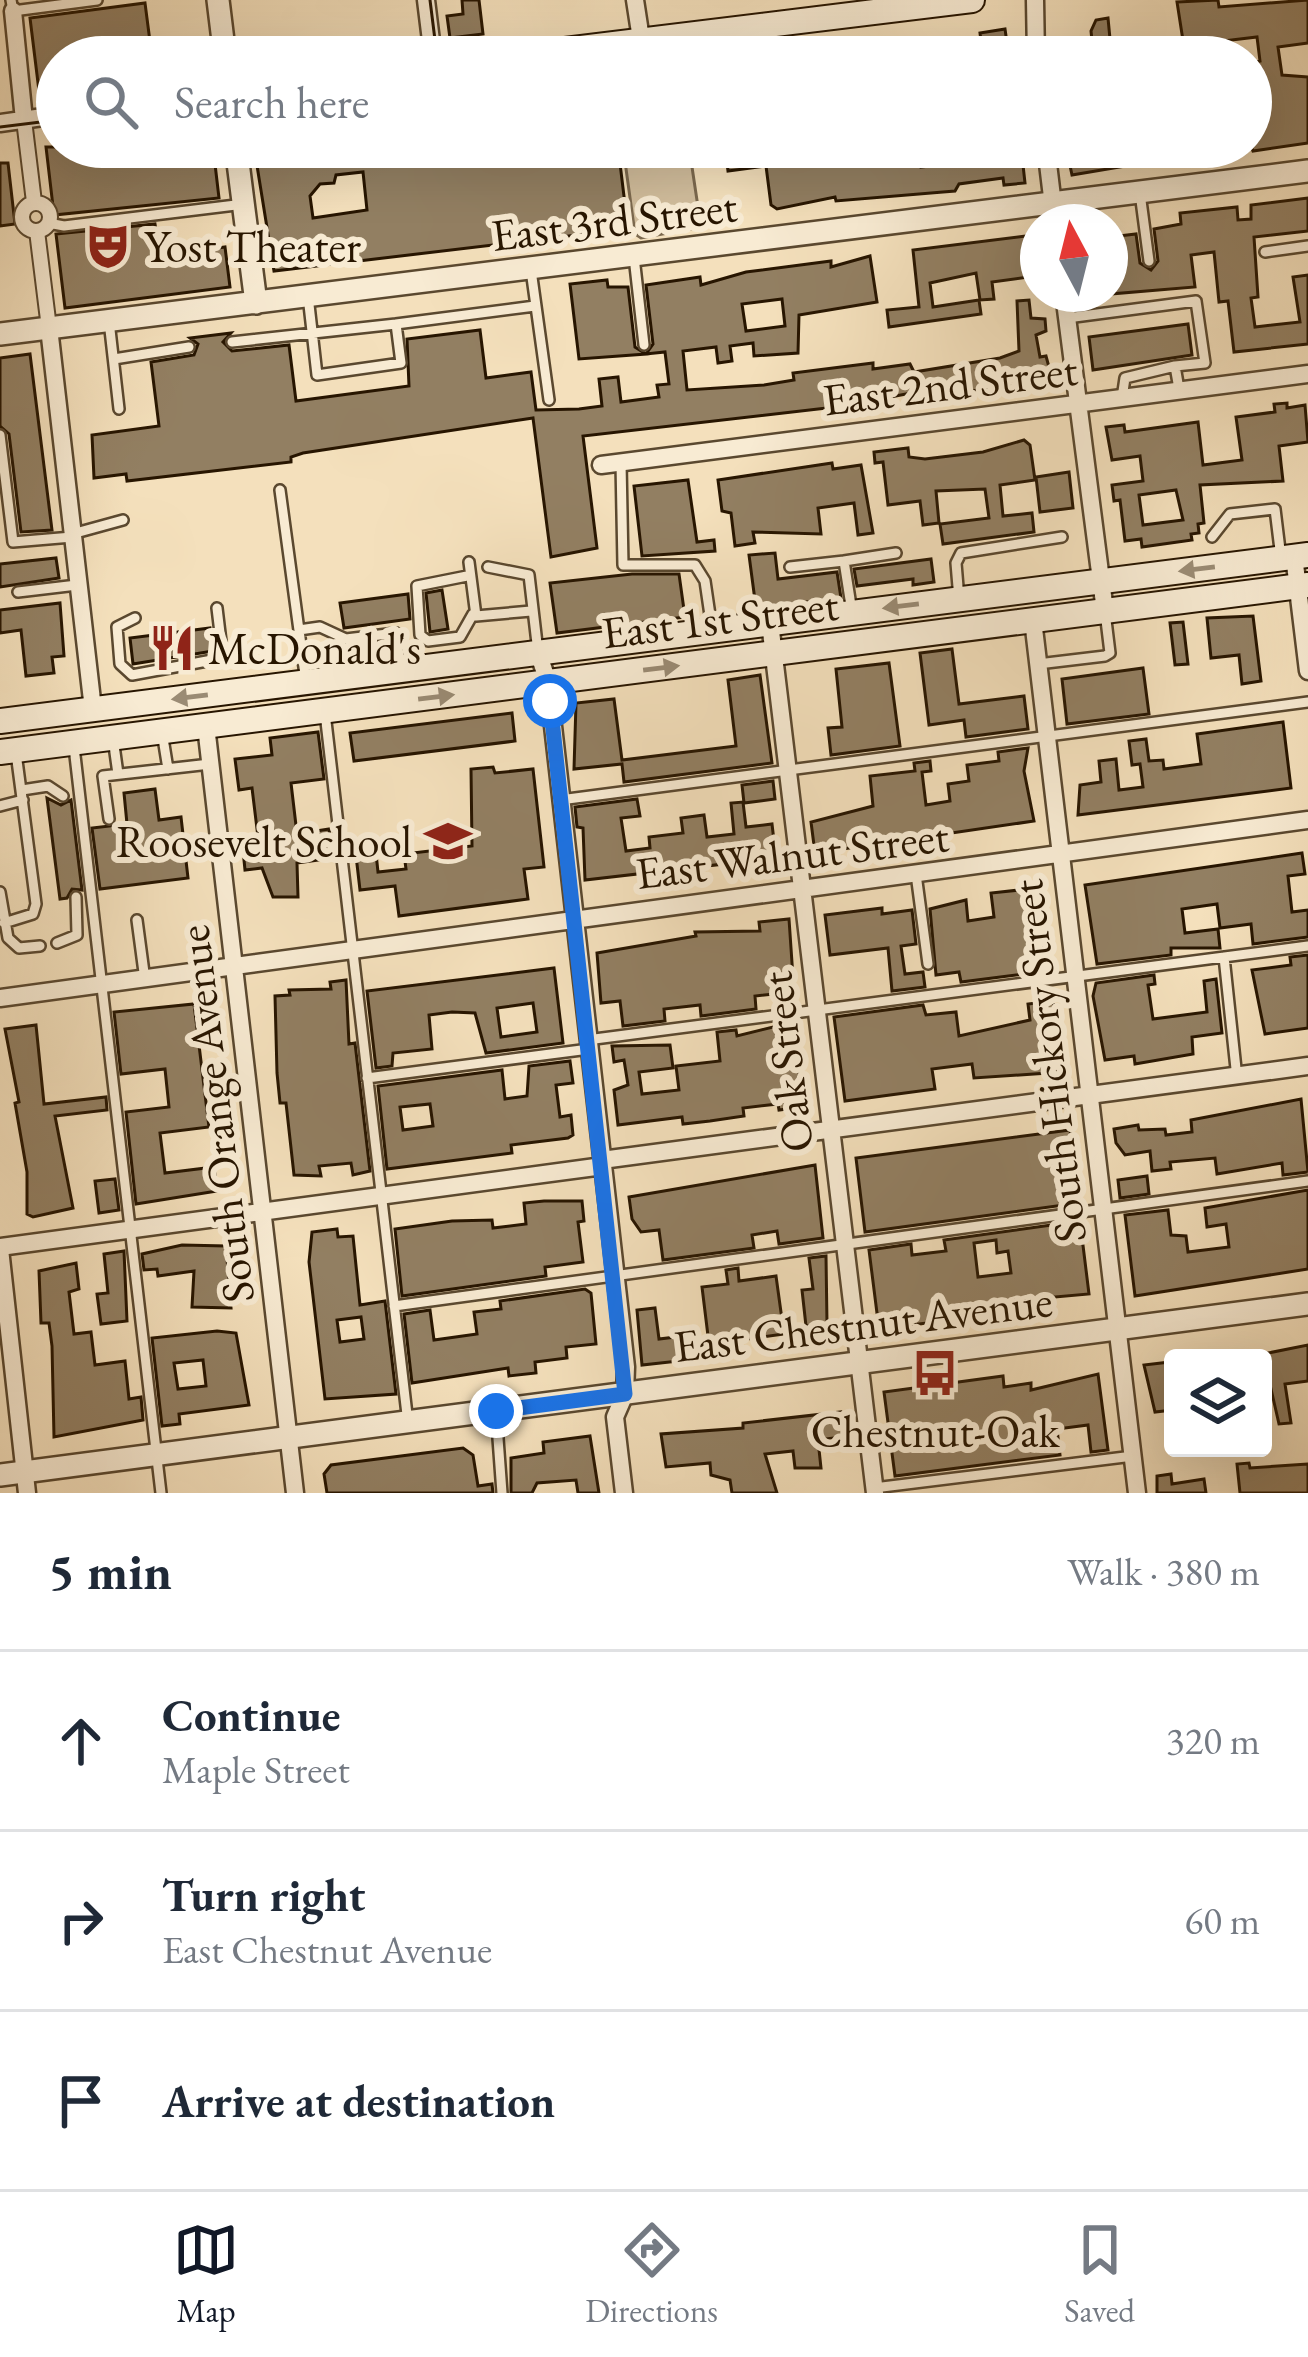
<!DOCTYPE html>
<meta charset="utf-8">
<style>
body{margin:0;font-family:"EB Garamond",serif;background:#f6f6f7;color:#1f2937}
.controls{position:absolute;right:36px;bottom:36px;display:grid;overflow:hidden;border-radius:12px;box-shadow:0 12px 48px #0002}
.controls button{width:108px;height:108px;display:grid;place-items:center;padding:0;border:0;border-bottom:3px solid #e0e1e3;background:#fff;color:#1f2937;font:60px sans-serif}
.compass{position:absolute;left:1020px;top:204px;width:108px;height:108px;border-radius:50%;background:#fff;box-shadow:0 12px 48px #0002;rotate:353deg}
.stop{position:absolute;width:36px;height:36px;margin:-27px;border:9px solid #1a73e8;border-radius:50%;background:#fff}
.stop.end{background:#1a73e8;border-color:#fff;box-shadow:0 3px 12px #0008}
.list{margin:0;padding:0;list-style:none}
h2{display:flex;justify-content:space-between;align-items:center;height:156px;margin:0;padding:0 48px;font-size:51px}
h2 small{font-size:39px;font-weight:400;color:#747a83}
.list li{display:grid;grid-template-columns:78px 1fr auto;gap:36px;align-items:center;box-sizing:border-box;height:180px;padding:0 48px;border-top:3px solid #e0e1e3}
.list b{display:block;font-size:45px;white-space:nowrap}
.list p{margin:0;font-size:39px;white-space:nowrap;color:#747a83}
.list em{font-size:39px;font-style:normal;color:#747a83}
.icon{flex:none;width:66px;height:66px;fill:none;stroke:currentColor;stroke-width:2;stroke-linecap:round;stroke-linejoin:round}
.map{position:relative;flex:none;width:1308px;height:1493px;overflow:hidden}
.search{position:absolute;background:#fff;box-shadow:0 12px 48px #0002;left:36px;right:36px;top:36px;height:132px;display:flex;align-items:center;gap:30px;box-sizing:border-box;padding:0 42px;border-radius:66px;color:#747a83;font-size:45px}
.sheet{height:696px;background:#fff}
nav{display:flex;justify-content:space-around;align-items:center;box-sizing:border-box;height:168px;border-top:3px solid #e0e1e3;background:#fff;font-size:33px;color:#747a83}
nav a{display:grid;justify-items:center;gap:6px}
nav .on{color:#111827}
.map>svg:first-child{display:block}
</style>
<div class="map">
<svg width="1308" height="1493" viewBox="0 0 1308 1493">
<rect width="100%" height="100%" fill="#f4e0bc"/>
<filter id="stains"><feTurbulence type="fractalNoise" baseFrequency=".00167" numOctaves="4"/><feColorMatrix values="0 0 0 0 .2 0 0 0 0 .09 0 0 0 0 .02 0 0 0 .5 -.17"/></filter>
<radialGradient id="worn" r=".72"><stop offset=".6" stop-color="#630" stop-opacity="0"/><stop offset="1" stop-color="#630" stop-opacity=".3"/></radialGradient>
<path fill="#d1bd9c" stroke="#7c694e" stroke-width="3" d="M623,147H689L701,227L641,238L635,234Z"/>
<path fill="#927f62" stroke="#271500" stroke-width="3" fill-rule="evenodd" d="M462,0H479L483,34L450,38L447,16L463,14Z
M1218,0L1219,7L1308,0V43L1278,47L1282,75L1308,77V143L1253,151L1251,146V63L1260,61L1257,37L1223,41L1225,57H1204L1203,45L1184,47L1177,2Z
M145,3L152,57H57V89L39,91L30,18Z
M1108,18L1110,39L1116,57L1093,51L1091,31L1096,20Z
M1005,29L1009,57H983L980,33Z
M866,42L868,57H810L809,50Z
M46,147H213L219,198L54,215Z
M254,147H618L628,229L274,271ZM363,172L367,210L313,218L310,196L320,184L334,183L336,175Z
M725,147H791L792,157L806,155L808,165L884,153L885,165L920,160L921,167L963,162L961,147H1021L1025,183L1004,185L1003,178L959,184L955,191L943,192L836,201L835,197L777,209L771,205L766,166L728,171Z
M1066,147H1191V155L1072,175Z
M0,163H8L15,224L0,226Z
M1308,198V231L1254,237L1258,297L1251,298L1255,327L1300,322L1293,277L1308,275V344L1234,352L1228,301L1219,302L1214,252L1191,255L1195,287L1110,294V237L1136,234L1140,263L1151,270L1158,261L1154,229L1181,224L1180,213L1237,207L1238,220L1251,219V205Z
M155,224L157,237L171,235L174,254L225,247L230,287L65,308L56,234Z
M1034,235L1036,276L992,282L994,299L980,300L976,273L930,283L933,307L979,300L981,314L889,327L887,310L919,307L913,250Z
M870,256L877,302L799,315L798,353L754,356L753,343L730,346L732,361L718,363L716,347L683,351L687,390L764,385L794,380L793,373L873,363V369L910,364L914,372L1000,358L1019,351L1017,301L1029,300L1031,318L1045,319L1046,331L1036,335L1040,357L1046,356L1053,382L961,392H938L937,388L844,406L583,436L597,548L551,557L533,418L303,453L291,457V462L127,481L126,474L94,478L92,435L159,426L151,362L194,355L198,344L190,338L231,333L223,342L232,351L289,345L296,401L409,386L407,339L480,330L486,378L531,372L536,410L579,409L602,406L599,379L618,377L621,402L659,397L657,385L669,384L665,352L646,354L653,344L646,285L700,277L701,285L746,272L831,261V267ZM782,299L785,326L746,331L742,304Z
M607,280L608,287H628L635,347L646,354L579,359L570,284Z
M1188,324L1192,355L1093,370L1089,337Z
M30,354L52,530L21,532L9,434L0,426V358Z
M1287,403V408L1305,405L1308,442L1279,446L1283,481L1200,485L1204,523L1198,524L1199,533L1191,534L1192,540L1142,547L1141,539L1125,541L1120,500L1114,501L1112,485L1143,481L1140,456L1112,460L1106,427L1124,425L1125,432L1198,422L1203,465L1242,460L1236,417L1275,412L1274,404ZM1176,490L1183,520L1143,525L1139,495Z
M1024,440L1030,445L1035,480L1000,485L1003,516L1032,513L1034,532L943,544L940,524L989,518L985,489L936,491L939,523L923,525L920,501L888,505L883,462L875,463L874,452L908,448L909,457L925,459L983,452Z
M832,463L833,469L861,465L873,533L858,535L854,503L818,508L821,534L753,532L755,543L735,546L731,513L722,511L718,480Z
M1069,472L1073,508L1040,512L1036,477Z
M688,480L697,542L714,540L715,551L642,556L634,486Z
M775,553L778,579L837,572L841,598L756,608L749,555Z
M56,558L59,578L0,587V564Z
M931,559L934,582L913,585V579L857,586L854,569Z
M632,574H679L685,617L557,633L550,583Z
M442,590L448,629L430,632L426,593Z
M408,594L410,619L344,628L340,603Z
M60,603L64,656L52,657L54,673L26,676L21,630L0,633V610Z
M1253,616L1261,681L1242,684L1239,655L1211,658L1207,618Z
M1183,622L1188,664L1175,665L1170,623Z
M210,628L213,651L133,664L130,638Z
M952,649L959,704L1024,696L1028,729L966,737L964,720L929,725L920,653Z
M889,663L900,746L831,755L828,728L842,727L836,669Z
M1143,668L1149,714L1067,724L1062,679Z
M760,675L772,763L624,782L622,764L574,769L576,703L614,699L622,760L736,746L728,680Z
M512,713L515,741L354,761L350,733Z
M1283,722L1291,788L1078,815L1080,785L1101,782L1099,761L1116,759L1119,790L1143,787L1140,764L1132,765L1129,741L1146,739L1149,761L1163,760L1164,769L1201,764L1197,734Z
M318,732L324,779L291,783L297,834L329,829L333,858L297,863L298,897H273L262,868L245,870L242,840L258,837L252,788L239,790L235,759L272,755L270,738Z
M1028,748L1024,771L1034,821L815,853L811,822L873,806L870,776L915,771L914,763L930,761L931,771L922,772L926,805L950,801L948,784L969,781L967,765L999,761L998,752Z
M493,767L495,773L533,769L544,867L524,869L528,899L399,916L395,886L360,890L355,847L375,844L378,872L406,869L404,854L472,846L471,769Z
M773,781L775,799L744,803L742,785Z
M155,789L159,820L181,817L188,878L100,889L92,828L127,824L124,793Z
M47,798L61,805L71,800L82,890L72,889L67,898L60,899Z
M637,799L640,816L621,818L626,851L650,848L649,837L683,833L681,818L704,815L707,837L734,834L731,803L743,802L746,827L772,824L776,858L585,880L583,828L577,827L575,807Z
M1302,853L1305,874L1288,876L1292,912L1308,910V937L1253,944L1251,924L1220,928L1217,904L1182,909L1185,933L1218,929L1220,948H1171V955L1097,964L1085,885Z
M1038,888L1047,971L961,982L959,972L936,975L930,909L966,900L968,921L994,917L991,893Z
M882,908V914L912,910L916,944L901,946L905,974L923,972L925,987L892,991L888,948L830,955L825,915Z
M789,919L794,992L755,996L756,1009L701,1016L700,1005L664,1009L665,1021L623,1026L620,1001L601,1003L597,953L696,936L695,932L760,931L759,922Z
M1308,955V1028L1265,1034L1252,970L1291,965L1290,957Z
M554,968L563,1043L486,1053L475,1013L452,1012L429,1015L432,1049L393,1053L392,1066L376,1068L367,991ZM533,1003L537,1032L501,1037L497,1008Z
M1154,975L1155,984L1148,985L1153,1019L1207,1012L1204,981L1216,979L1222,1033L1192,1037L1193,1054L1135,1064L1134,1056L1105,1060L1093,996L1096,983Z
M346,980L349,1044L355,1043L370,1171L353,1175L351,1163L319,1166L321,1176L294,1175L286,1103H280L277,1073L275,996L290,995L289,990L331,989L330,982Z
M1053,1001L1062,1072L974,1078L972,1064L932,1069L935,1089L845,1101L834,1017L923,1005L926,1015L956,1012L959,1036L1030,1020L1028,1004Z
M194,1004L209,1127L160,1133L165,1173L214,1167L217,1191L136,1204L126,1112L169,1107L165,1069L121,1074L114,1012Z
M793,1022L803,1107L779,1110L778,1104L743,1108L744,1116L710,1121L683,1124L682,1117L618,1125L614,1090L628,1085L624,1060L614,1062L612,1046L670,1045L673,1068L639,1072L642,1094L679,1090L676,1066L720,1061L717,1032L736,1030L737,1036Z
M36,1025L44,1104L106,1097L107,1110L55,1116L73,1208L33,1217L27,1214V1172L15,1103L19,1102L5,1029Z
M570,1061L573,1083L556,1085L560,1117L571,1115L573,1135L568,1138L511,1145L512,1153L387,1169L378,1086L502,1070L505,1099L527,1096L529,1066ZM430,1104L433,1126L403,1130L400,1107Z
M1301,1099L1308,1172L1283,1175L1282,1163L1217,1174L1215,1158L1170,1162L1171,1169L1152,1171L1150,1151L1125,1155L1116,1143L1114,1129L1138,1125L1139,1130L1165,1129L1166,1135L1192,1132L1191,1120Z
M1070,1130L1079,1203L865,1232L856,1158Z
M815,1165L823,1238L779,1244L777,1231L752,1235L754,1248L663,1260L659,1230L641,1232L632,1219L629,1197Z
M1147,1176L1149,1194L1120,1198L1118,1180Z
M115,1179L119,1210L99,1213L95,1181Z
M1308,1190V1269L1135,1296L1125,1215L1168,1210L1171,1235L1186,1236L1188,1252L1229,1247L1226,1224L1207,1227L1205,1208Z
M544,1201H582L584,1221L578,1222L583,1262L545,1267L546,1276L402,1296L395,1229L452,1221L492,1220L493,1228L526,1224L524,1203Z
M1080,1221L1089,1294L989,1303L991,1313L983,1316L879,1329L869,1250L911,1244L912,1255L946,1251L944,1240ZM996,1240L997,1253L1008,1251L1011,1273L978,1277L974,1243Z
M337,1229L338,1237L353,1236L360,1305L385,1301L396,1394L325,1399L309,1262L312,1232ZM361,1317L364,1339L340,1342L337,1320Z
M182,1245L226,1246L231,1308L192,1307L194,1271L158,1276L157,1269L144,1270L142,1254Z
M124,1251L127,1321L101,1324L97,1294L108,1293L104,1254Z
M826,1256L827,1324L806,1326L802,1290L813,1289L809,1258Z
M76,1263L79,1289L69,1292L74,1334L91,1332L95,1365L125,1361L129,1399L141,1397L143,1420L54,1437L52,1346L49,1323H41L39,1271Z
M738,1268L739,1281L776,1276L784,1334L709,1344L702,1287L728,1284L726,1270Z
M585,1289L591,1293L596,1344L566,1347L567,1358L535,1362L536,1373L509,1376L508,1368L412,1383L404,1314L430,1310L434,1340L477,1334L474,1312L501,1309L500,1301Z
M655,1308L659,1339L676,1337L679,1361L642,1365L637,1310Z
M217,1331L236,1333L249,1405L179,1414L180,1424L162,1426L152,1338ZM203,1360L206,1386L178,1389L174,1363Z
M1308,1345V1381L1285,1384L1291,1423L1279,1424L1263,1354Z
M1170,1362L1173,1410L1155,1412L1144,1365Z
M1098,1374L1108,1450L1091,1452L1088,1425L1057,1429L1060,1455L895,1476L884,1392L1003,1376L1004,1387L1031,1383V1390Z
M841,1412L849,1436L818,1440L821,1468H795L793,1451L765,1454L777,1493H732L730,1480L711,1475L710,1463L666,1467L661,1434L743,1428V1423Z
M590,1436L599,1493H578L576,1480L537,1483L532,1493H511V1458L544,1453L543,1442Z
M463,1448L473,1455L478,1486L492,1484L493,1493H327L324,1474L331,1465Z
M1249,1463L1250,1468L1308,1464V1493H1240L1237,1464Z
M1171,1474L1172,1484L1204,1479L1206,1493H1157V1476Z"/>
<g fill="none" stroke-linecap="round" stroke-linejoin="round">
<defs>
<path id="service" d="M11,0L13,11L97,0
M1140,193L1149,261
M48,223L64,226L244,204
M1265,252L1308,246
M634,257L644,345
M531,270L549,400
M1067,318L1196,301L1205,363L1175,366
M109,321L119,409
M396,324L535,306
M232,342L396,324L401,363L317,375L308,296
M114,359L189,347
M1122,398L1125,378L1175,366L1179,389
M0,435L13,542L72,537
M621,463L623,565H695L705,581L712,629
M280,490L306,682
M72,534L123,520
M1212,537L1230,514L1275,509L1281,558
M469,562L476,616L531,611
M488,567L529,575L538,652
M790,567L844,561
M467,576L417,586L420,635L428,641L460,637L473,614
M18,592L77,585
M959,599L956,563L961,553L1062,537
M852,612L844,561L896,553
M135,618L117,627L120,664L132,675L223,658L217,608
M299,630L320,627L346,639L396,633L401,670
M1038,664L1105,656L1110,653L1105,612
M325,713L408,1423
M162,732L168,769
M113,738L118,774
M74,747L161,1493
M22,790L48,786L63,796
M560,800L1308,702
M0,806L23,800
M109,819L103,776L210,764
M916,874L928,964
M0,892L8,938L19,948L40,946
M137,920L145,980
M4,923L33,914L36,904L16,753
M57,943L77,935L76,897
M1224,957L1237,1078
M587,1040L1308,946
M367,1078L589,1049
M394,1306L1308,1181
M496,1411L502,1493
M874,1488L1133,1456"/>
<path id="pedestrian" d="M24,120L34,202
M22 217a14 14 0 1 1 28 0a14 14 0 1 1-28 0Z
M37,231L49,328"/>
<path id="minor" d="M426,0L433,57
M635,0L641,39
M1035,0L1036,57
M13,11L24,120
M0,123L57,115
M1046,147L1055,222
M1064,294L1105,611
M49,328L93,709
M601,465L1308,374
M1294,556L1308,671
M1033,620L1137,1493
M770,623L875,1493
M538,652L548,682L626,1367L625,1394L615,1417L624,1493
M206,726L295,1493
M0,998L1308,820
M602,1160L1308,1066
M0,1247L603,1166
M0,1249L27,1493"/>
<path id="tertiary" d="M218,0L225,57
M236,147L256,303
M0,334L1308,171
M0,1475L1308,1304"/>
<path id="secondary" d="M507,57L972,0
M0,721L1308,555
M0,752L1308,585"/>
</defs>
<use href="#service" stroke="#5a482f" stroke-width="14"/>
<use href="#pedestrian" stroke="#5a482f" stroke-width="18"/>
<use href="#minor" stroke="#5a482f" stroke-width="21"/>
<use href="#tertiary" stroke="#5a482f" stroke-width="26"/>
<use href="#secondary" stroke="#271500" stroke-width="28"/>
<use href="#service" stroke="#f8ebd3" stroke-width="9"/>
<use href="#pedestrian" stroke="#f8ebd3" stroke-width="14"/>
<use href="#minor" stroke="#f8ebd3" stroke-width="16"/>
<use href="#tertiary" stroke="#f8ebd3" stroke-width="21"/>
<use href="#secondary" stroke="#f8ebd3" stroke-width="24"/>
<path stroke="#271500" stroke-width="3" d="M428,57L435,40L430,0
M0,127L57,120"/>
</g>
<defs><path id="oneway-solid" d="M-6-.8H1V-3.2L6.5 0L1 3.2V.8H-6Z" transform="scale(3)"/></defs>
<g fill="#9a8b74">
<use href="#oneway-solid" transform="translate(1197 569) rotate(173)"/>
<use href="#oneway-solid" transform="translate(901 606) rotate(173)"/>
<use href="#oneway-solid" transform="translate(661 668) rotate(-7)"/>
<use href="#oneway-solid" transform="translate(190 697) rotate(173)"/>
<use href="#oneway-solid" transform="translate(436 697) rotate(-7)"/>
</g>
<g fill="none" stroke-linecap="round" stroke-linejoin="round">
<path stroke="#1a73e8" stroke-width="15" d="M496,1411L625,1394L550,701"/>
</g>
<defs>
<symbol id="theatre-bare" viewBox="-9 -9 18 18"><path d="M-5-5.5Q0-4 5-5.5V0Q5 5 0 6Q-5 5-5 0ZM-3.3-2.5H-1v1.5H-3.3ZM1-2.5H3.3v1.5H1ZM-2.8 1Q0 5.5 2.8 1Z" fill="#8f2418" stroke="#f8ebd3" stroke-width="2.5" paint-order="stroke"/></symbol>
<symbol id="restaurant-bare" viewBox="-9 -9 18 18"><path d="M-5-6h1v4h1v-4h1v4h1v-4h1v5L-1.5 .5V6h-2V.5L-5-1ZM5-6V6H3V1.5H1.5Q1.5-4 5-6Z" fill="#8f2418" stroke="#f8ebd3" stroke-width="2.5" paint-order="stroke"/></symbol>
<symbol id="school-bare" viewBox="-9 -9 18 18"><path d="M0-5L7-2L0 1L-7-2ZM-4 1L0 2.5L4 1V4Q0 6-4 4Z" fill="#8f2418" stroke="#f8ebd3" stroke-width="2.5" paint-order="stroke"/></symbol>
<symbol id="bus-bare" viewBox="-9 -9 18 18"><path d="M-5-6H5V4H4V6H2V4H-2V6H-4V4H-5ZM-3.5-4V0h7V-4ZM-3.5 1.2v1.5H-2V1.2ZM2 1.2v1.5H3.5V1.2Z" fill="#8f2418" stroke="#f8ebd3" stroke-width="2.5" paint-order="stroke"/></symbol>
</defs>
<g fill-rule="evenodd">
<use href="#theatre-bare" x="75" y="213" width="66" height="66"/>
<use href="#restaurant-bare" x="139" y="615" width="66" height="66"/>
<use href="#school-bare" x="415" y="808" width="66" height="66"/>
<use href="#bus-bare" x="902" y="1340" width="66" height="66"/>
</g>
<g text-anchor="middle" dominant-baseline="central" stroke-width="12" stroke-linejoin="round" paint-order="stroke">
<g font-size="45" fill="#271500" stroke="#f8ebd3">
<text transform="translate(614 220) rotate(-7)">East 3rd Street</text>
<text transform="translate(950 384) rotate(-7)">East 2nd Street</text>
<text transform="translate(720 618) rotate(-7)">East 1st Street</text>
<text transform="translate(792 854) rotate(-7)">East Walnut Street</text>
<text transform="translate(1048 1061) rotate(-97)">South Hickory Street</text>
<text transform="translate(786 1062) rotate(-97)">Oak Street</text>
<text transform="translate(215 1114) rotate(-97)">South Orange Avenue</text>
<text transform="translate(863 1323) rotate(-7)">East Chestnut Avenue</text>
</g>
<g font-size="45" fill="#271500" stroke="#f8ebd3" text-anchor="start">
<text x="144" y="246">Yost Theater</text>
<text x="208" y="648">McDonald's</text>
<text x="412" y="841" text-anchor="end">Roosevelt School</text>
<text x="935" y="1431" text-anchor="middle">Chestnut-Oak</text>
</g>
</g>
<rect width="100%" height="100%" filter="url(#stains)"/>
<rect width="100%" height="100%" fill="url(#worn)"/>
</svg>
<div class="controls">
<button><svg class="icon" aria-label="layers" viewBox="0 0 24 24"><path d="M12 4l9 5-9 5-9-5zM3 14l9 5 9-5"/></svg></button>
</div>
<svg class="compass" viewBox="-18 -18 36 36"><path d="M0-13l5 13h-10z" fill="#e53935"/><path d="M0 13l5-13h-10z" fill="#747a83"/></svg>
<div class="stop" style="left:550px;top:701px"></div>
<div class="stop end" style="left:496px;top:1411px"></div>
<div class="search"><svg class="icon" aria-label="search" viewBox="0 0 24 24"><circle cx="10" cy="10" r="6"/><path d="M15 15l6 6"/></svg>Search here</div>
</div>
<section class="sheet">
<h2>5 min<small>Walk · 380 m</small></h2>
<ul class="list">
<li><svg class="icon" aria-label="ahead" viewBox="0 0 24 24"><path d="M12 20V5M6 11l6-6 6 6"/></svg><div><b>Continue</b><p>Maple Street</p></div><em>320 m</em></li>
<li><svg class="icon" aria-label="right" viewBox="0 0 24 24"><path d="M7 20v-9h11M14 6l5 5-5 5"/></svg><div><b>Turn right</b><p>East Chestnut Avenue</p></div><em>60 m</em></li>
<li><svg class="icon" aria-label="arrive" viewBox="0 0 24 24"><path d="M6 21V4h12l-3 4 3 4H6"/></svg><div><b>Arrive at destination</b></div></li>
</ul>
</section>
<nav>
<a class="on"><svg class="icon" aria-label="map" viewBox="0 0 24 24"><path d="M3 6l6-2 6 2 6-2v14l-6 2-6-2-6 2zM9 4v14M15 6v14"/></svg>Map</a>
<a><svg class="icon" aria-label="directions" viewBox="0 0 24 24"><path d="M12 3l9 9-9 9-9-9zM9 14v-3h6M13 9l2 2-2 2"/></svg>Directions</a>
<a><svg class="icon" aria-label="saved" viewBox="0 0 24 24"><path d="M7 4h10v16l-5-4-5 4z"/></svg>Saved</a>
</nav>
